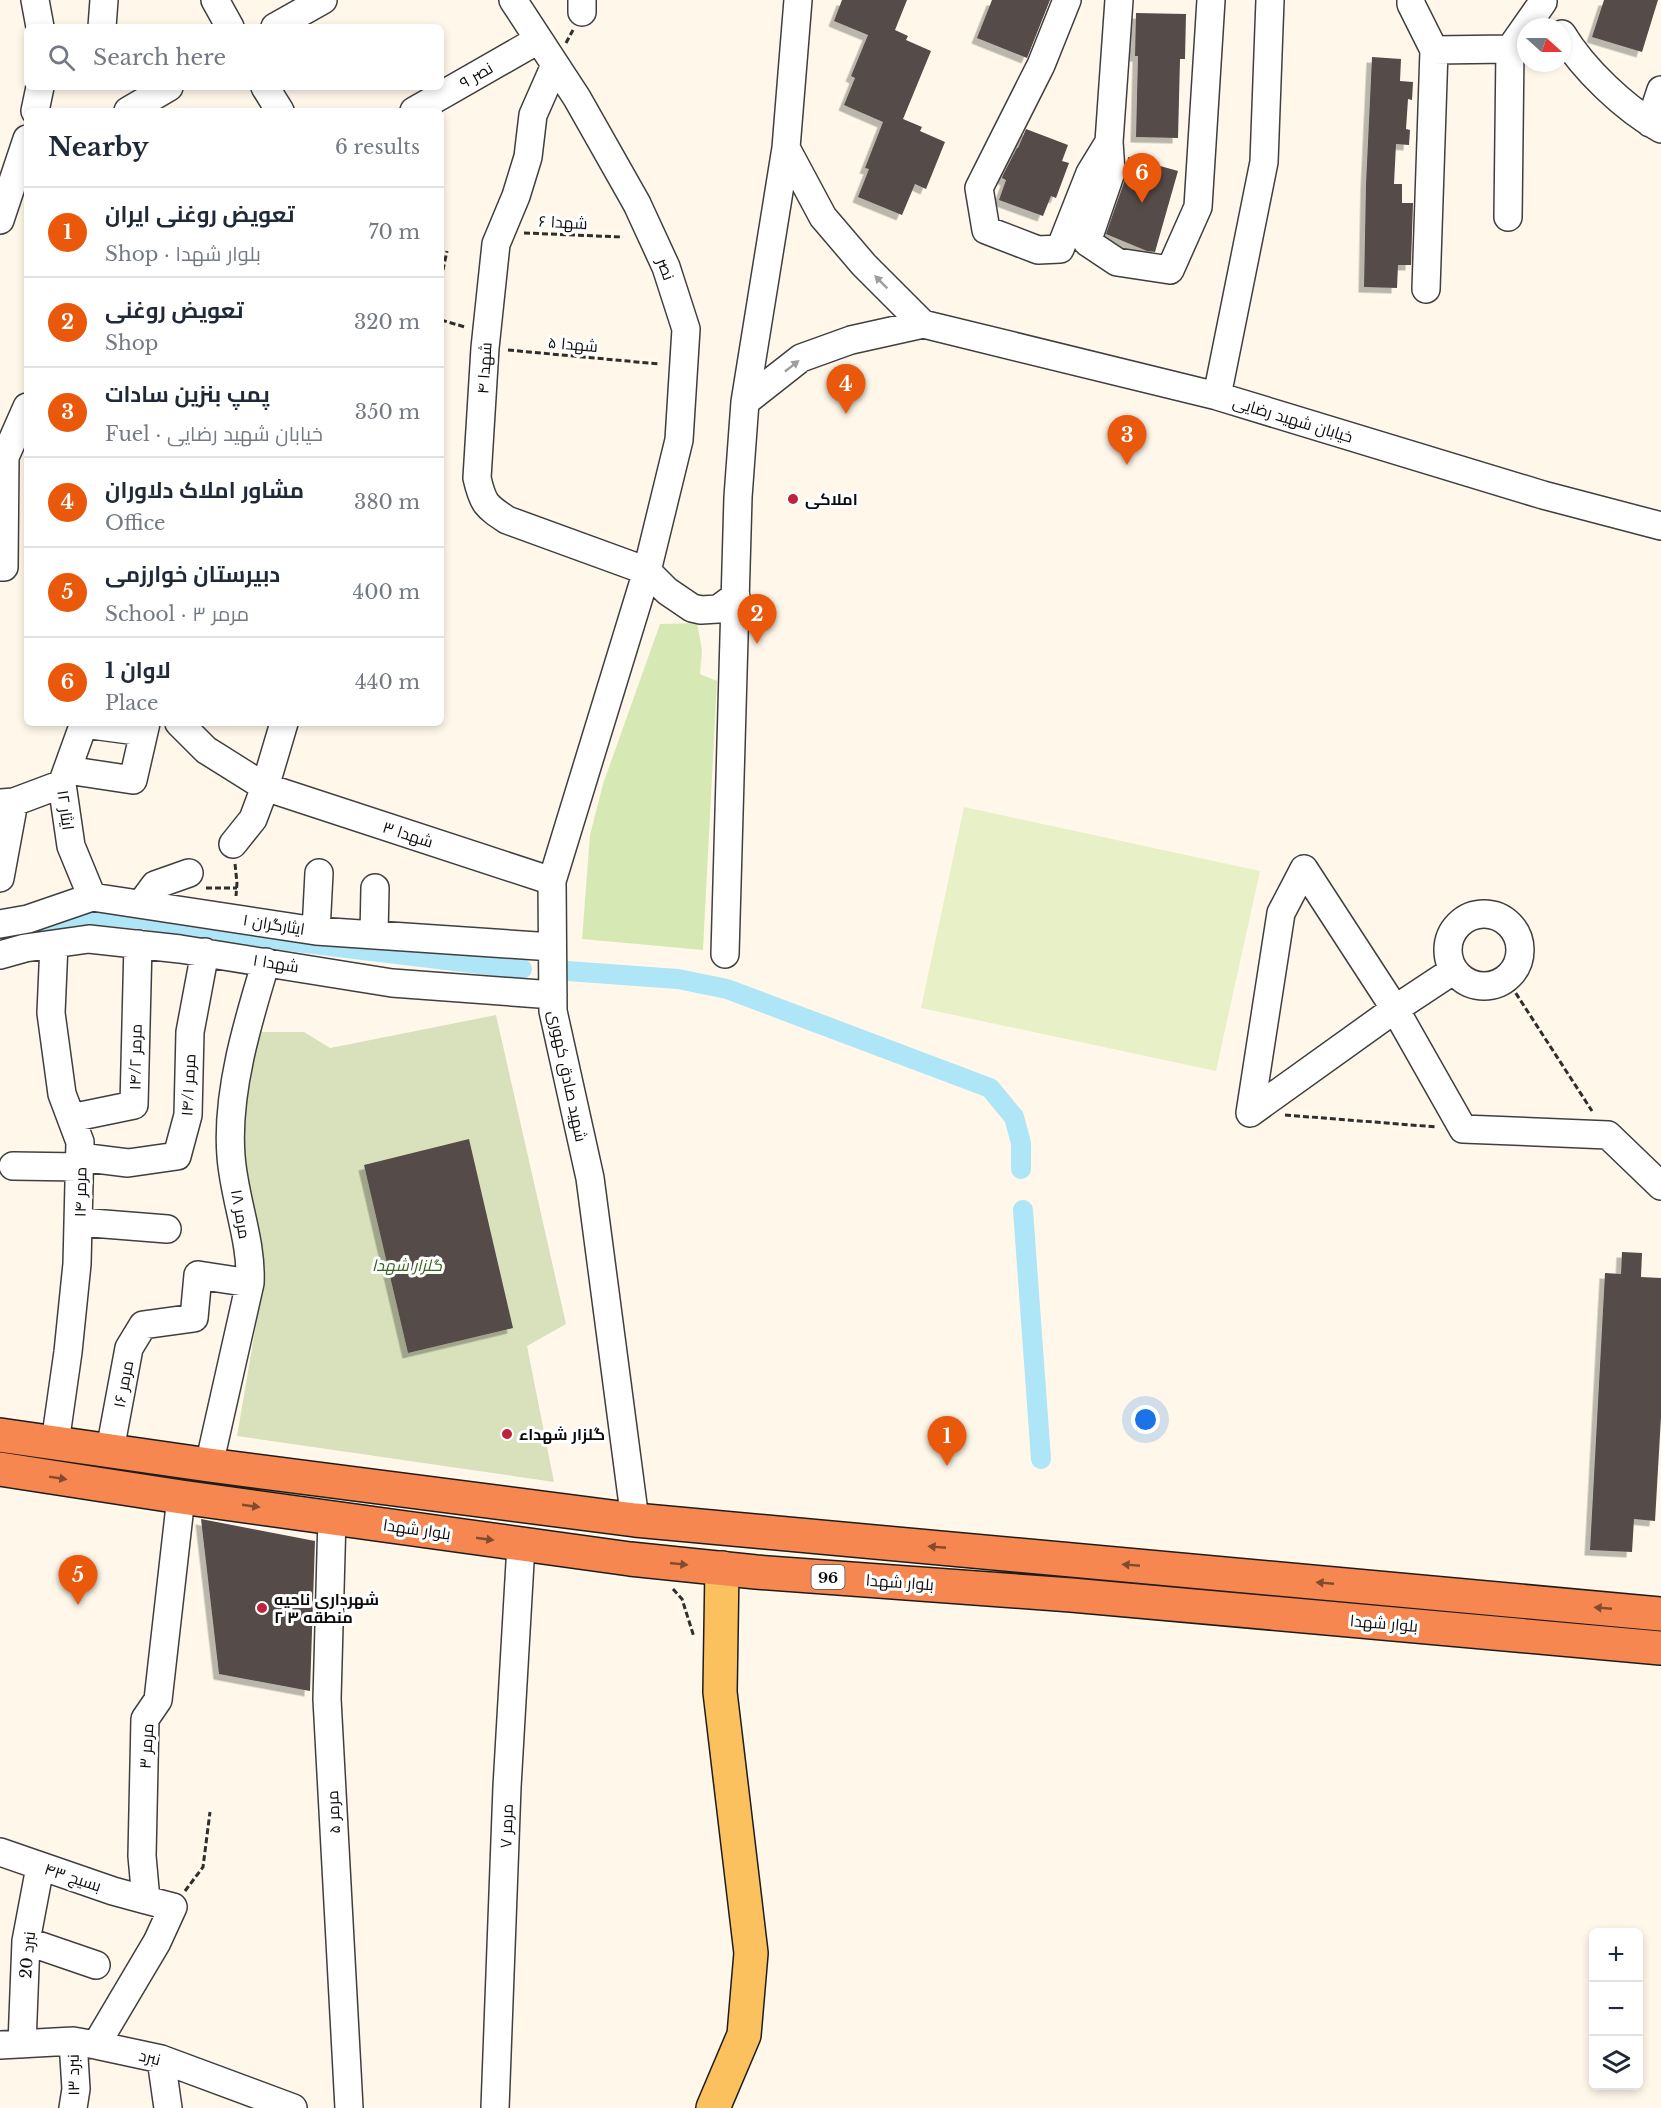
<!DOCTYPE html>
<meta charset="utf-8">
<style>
body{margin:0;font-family:"Libre Baskerville",Cairo,serif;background:#f6f6f7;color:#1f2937}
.controls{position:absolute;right:18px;bottom:18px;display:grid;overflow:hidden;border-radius:9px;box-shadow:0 3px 9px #0003}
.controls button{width:54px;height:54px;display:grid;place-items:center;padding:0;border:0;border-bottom:2px solid #e0e1e3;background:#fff;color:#1f2937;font:30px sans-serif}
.compass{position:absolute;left:1517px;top:18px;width:54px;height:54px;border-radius:50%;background:#fff;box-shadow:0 3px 9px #0003;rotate:111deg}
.you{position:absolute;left:1146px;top:1420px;width:21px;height:21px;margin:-15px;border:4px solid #fff;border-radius:50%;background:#1a73e8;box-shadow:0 0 0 9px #1a73e833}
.badge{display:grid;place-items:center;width:39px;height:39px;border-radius:50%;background:#ea580c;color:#fff;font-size:20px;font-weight:700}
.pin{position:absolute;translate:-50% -50px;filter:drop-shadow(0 2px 3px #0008)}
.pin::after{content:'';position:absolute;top:32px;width:21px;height:18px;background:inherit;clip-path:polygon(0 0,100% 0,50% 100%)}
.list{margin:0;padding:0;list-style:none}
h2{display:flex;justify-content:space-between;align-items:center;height:78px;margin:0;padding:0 24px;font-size:26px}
h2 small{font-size:20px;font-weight:400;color:#747a83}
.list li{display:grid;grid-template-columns:39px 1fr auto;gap:18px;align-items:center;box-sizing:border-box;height:90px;padding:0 24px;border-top:2px solid #e0e1e3}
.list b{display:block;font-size:22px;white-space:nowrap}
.list p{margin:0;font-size:20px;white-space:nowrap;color:#747a83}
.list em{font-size:20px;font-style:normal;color:#747a83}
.icon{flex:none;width:33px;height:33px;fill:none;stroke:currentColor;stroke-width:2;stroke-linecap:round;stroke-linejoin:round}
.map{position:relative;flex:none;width:1661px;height:2108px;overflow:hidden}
.search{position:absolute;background:#fff;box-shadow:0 3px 9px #0003;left:24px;top:24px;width:420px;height:66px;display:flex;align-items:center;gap:15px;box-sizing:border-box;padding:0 21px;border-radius:9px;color:#747a83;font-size:22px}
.panel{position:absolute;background:#fff;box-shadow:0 3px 9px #0003;left:24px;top:108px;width:420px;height:618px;border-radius:9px}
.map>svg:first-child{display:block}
</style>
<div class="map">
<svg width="1661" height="2108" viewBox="0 0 1661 2108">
<defs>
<filter id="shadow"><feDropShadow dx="-5.5" dy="5.5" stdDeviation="0" flood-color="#0004"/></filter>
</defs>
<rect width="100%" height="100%" fill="#fff8ea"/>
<path fill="#d6e9b4" d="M697,623L702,650L700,674L717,681L703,950L582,939L590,835L603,784L660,624Z"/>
<path fill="#d9e0bc" d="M496,1015L566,1324L527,1346L554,1482L237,1436L265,1272L239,1147L256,1032H304L330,1048Z"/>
<path fill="#e7f0c6" d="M964,807L1260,871L1216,1071L921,1008Z"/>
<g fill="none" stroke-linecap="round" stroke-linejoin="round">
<path stroke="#aee5f7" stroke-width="20" d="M40,925L97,915L141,919L237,935L522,969
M567,971L678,979L727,989L990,1088L1014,1117L1021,1143V1169
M1023,1210L1041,1459"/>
</g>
<path fill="#544b48" filter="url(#shadow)" d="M842,0H907L895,30L908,36L906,40L931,51L903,119L922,127L920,131L945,142L926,189L915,184L902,215L858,197L869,169L865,168L883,122L844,105L855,78L851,76L868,35L834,21Z
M992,0H1050L1027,58L977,38Z
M1604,0H1658L1642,52L1592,37Z
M1136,13L1186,14L1185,59H1180L1178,138L1136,137L1138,56H1135Z
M1372,57L1401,59L1400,81L1413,82L1412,100L1408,99L1406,129L1410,130L1409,145L1396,144L1394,184H1402V203H1413L1411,265H1398L1397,288L1364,287L1366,184Z
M1026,129L1068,145L1062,161L1069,163L1056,198L1051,196L1043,216L999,200L1006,180L1002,178L1003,175L1017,148H1018Z
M1128,157L1178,171L1155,252L1147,251L1106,234L1126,177Z
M469,1139L513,1328L408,1353L364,1165Z
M1622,1252L1642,1253L1641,1277L1661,1278V1417L1655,1521L1634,1519L1632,1552L1590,1550L1605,1273L1621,1274Z
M201,1519L315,1541L310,1691L219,1674Z"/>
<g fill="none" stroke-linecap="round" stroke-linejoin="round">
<defs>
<path id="minor" d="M35,0L40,27
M215,0L230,27
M513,0L577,98L637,204L666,267L686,329L679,440L647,571L552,881L553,1011L590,1178L635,1520
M1067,0L1041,65L979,188L986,230L1038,250L1060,249L1090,173L1109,142
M1119,0L1109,142L1111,172L1087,242L1117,262L1170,270L1198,207L1211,0
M1411,0V4L1434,50L1426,289
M582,12V0
M102,27L104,0
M275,27L323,0
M1562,34C1583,69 1625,109 1661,129
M1434,50L1510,49L1543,2
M555,65L533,115L528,157L516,196L496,244L485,348L477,478C483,504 486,506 507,520L647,571L667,591L692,608L701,610L718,609L736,596
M265,87L280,111
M35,111L40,87
M128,111L169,87
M414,111L538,40
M1650,123L1661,90
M786,148L823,217L864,265L923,324
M1508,217L1510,49
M0,220L27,139
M1217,396L1264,162L1270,0
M745,402L801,358L851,340L923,324L1217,396L1543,495L1661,526
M0,567H4L5,457L27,407
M84,723L62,784L71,846L92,897
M179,723L206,750L265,787L552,881
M84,724L144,732
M67,770L133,780L146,723
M0,803L14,802L62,784
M233,844L253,819L265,787L284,723
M1304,869L1395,1009L1463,1129L1608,1135L1661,1186
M0,878L14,802
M141,904L155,885L189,873
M1448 950a36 36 0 1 1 72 0a36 36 0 1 1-72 0Z
M0,924L28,919L92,897L316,931L552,947
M316,931L319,873
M374,935L375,888
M54,944L51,1013L62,1094L80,1142L77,1264L68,1352L55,1443
M725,954L738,497L745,402L786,148L798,0
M0,955L25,948L89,939L180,949L392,983L553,995
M1250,1113L1281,913L1304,869
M1250,1113L1395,1009L1454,970
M71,1118L134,1105L138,944
M80,1157L128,1163L177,1156L188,1115L190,1032L205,952
M13,1166L80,1167
M79,1222L167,1229
M110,1450L129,1348L143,1325L194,1318L198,1275L250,1283
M209,1465L250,1283C252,1240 234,1199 231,1156C226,1093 248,1021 266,962
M332,1517L327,1699L349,2108
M0,1852L113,1891L146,1900
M26,1941L96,1965
M73,2041L76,2089L73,2108
M22,2044L26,1941L40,1867
M0,2045L73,2041L96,2045L161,2059L293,2108
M96,2045L157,1942L173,1907L146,1900L142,1856L145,1719L158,1700L181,1497
M161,2059L168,2108
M495,2108L507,1787L521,1545"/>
<path id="major" d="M713,2108L744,2035L751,1953L720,1692L722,1568"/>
<path id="highway" d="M0,1435L209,1465L635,1520L1661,1614
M0,1469L181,1497L630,1559L756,1572L1071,1595L1661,1648"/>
</defs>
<use href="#minor" stroke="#3f3f3f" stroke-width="30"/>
<use href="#major" stroke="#1d1d1d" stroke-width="36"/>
<use href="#highway" stroke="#1d1d1d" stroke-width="36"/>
<path stroke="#2e2e2e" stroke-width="3" stroke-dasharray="6 3" stroke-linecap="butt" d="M566,43L573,30
M524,233L623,237
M441,279L447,251
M441,320L465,327
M508,350L659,364
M235,864L237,883L236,896
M206,888H237
M1506,978L1592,1111
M1285,1115L1437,1127
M673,1589L682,1599L694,1637
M185,1891L203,1867L210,1812"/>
<use href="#minor" stroke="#fff" stroke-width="27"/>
<use href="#major" stroke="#fbc15e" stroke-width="33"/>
<use href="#highway" stroke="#f78750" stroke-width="33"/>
</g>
<defs><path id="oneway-solid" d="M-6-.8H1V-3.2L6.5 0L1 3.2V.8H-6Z" transform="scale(1.5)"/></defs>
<g fill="#9e9e9e">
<use href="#oneway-solid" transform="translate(881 282) rotate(-135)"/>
<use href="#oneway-solid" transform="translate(792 366) rotate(-38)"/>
</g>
<g fill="#824a2e">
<use href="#oneway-solid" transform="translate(58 1478) rotate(9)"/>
<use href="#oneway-solid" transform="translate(251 1506) rotate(8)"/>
<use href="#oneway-solid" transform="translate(485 1539) rotate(8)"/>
<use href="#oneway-solid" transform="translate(937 1547) rotate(-175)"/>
<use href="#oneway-solid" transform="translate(679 1564) rotate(6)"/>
<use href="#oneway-solid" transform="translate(1131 1565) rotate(-175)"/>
<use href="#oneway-solid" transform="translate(1325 1583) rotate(-175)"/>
<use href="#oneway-solid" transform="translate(1603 1608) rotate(-175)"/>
</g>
<g fill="#be223d" stroke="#fff" stroke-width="2">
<circle cx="793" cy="499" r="6"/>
<circle cx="507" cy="1434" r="6"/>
<circle cx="262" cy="1608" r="6"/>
</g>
<g text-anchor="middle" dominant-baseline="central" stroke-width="6" stroke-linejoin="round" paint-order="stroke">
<rect fill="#fff" stroke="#555" stroke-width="1.5" x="811.5" y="1565" width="33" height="24" rx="4.5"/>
<g font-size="15" font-weight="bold" fill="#0c0c0c">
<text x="828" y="1577">96</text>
</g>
<g font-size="16" fill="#0c0c0c" stroke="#fff">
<text transform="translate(476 75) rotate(-30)">نصر ۹</text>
<text transform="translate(563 222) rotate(3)">شهدا ۶</text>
<text transform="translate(666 269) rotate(69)">نصر</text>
<text transform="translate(573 344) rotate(5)">شهدا ۵</text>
<text transform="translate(484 368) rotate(-86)">شهدا ۴</text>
<text transform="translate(1293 419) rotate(17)">خیابان شهید رضایی</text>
<text transform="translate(66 810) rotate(82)">ایثار ۱۲</text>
<text transform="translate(408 834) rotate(18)">شهدا ۳</text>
<text transform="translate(274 924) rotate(9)">ایثارگران ۱</text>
<text transform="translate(276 963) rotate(9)">شهدا ۱</text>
<text transform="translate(135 1057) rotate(-89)">مرمر ۱۴/۲</text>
<text transform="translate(568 1076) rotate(78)">شهید صادق کهوری</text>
<text transform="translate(188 1085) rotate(-87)">مرمر ۱۴/۱</text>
<text transform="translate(80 1192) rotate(-89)">مرمر ۱۴</text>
<text transform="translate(241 1214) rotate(80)">مرمر ۱۸</text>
<text transform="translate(123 1384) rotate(-79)">مرمر ۱۶</text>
<text transform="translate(417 1529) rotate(8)">بلوار شهدا</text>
<text transform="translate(900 1582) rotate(4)">بلوار شهدا</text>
<text transform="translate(1384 1623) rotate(5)">بلوار شهدا</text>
<text transform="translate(146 1746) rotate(-86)">مرمر ۳</text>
<text transform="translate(333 1812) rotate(-93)">مرمر ۵</text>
<text transform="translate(506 1826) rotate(-88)">مرمر ۷</text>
<text transform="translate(73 1877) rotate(18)">بسیج ۴۳</text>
<text transform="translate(27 1955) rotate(-85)">نبرد 20</text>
<text transform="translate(150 2057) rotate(14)">نبرد</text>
<text transform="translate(73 2075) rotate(-91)">نبرد ۱۳</text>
</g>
<g font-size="16" font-weight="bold" fill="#0c0c0c" stroke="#fff" text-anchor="start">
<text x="805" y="499">املاکی</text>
<text x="519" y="1434">گلزار شهداء</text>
<text x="274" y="1599">شهرداری ناحیه<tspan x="274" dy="18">۲ منطقه ۳</tspan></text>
</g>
<g font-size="16" font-style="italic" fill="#34641c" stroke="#fff">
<text x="407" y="1265">گلزار شهدا</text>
</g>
</g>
</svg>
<div class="controls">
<button>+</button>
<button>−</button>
<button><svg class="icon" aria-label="layers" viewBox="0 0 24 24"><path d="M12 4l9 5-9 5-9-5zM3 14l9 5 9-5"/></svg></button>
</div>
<svg class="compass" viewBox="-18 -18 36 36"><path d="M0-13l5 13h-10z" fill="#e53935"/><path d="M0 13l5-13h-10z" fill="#747a83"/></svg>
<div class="you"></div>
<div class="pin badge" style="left:947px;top:1466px">1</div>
<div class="pin badge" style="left:757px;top:644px">2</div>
<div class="pin badge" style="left:1127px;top:465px">3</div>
<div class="pin badge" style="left:846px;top:414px">4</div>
<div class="pin badge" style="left:78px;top:1605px">5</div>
<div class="pin badge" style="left:1142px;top:203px">6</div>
<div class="search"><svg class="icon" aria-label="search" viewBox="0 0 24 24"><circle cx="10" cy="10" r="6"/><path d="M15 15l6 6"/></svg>Search here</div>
<section class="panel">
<h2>Nearby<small>6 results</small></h2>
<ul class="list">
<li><span class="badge">1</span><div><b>تعویض روغنی ایران</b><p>Shop · بلوار شهدا</p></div><em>70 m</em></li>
<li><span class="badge">2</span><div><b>تعویض روغنی</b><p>Shop</p></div><em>320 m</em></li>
<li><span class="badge">3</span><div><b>پمپ بنزین سادات</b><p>Fuel · خیابان شهید رضایی</p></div><em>350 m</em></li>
<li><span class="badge">4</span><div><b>مشاور املاک دلاوران</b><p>Office</p></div><em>380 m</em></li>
<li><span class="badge">5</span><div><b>دبیرستان خوارزمی</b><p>School · مرمر ۳</p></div><em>400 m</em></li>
<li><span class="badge">6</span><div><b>لاوان 1</b><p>Place</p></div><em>440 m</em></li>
</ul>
</section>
</div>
